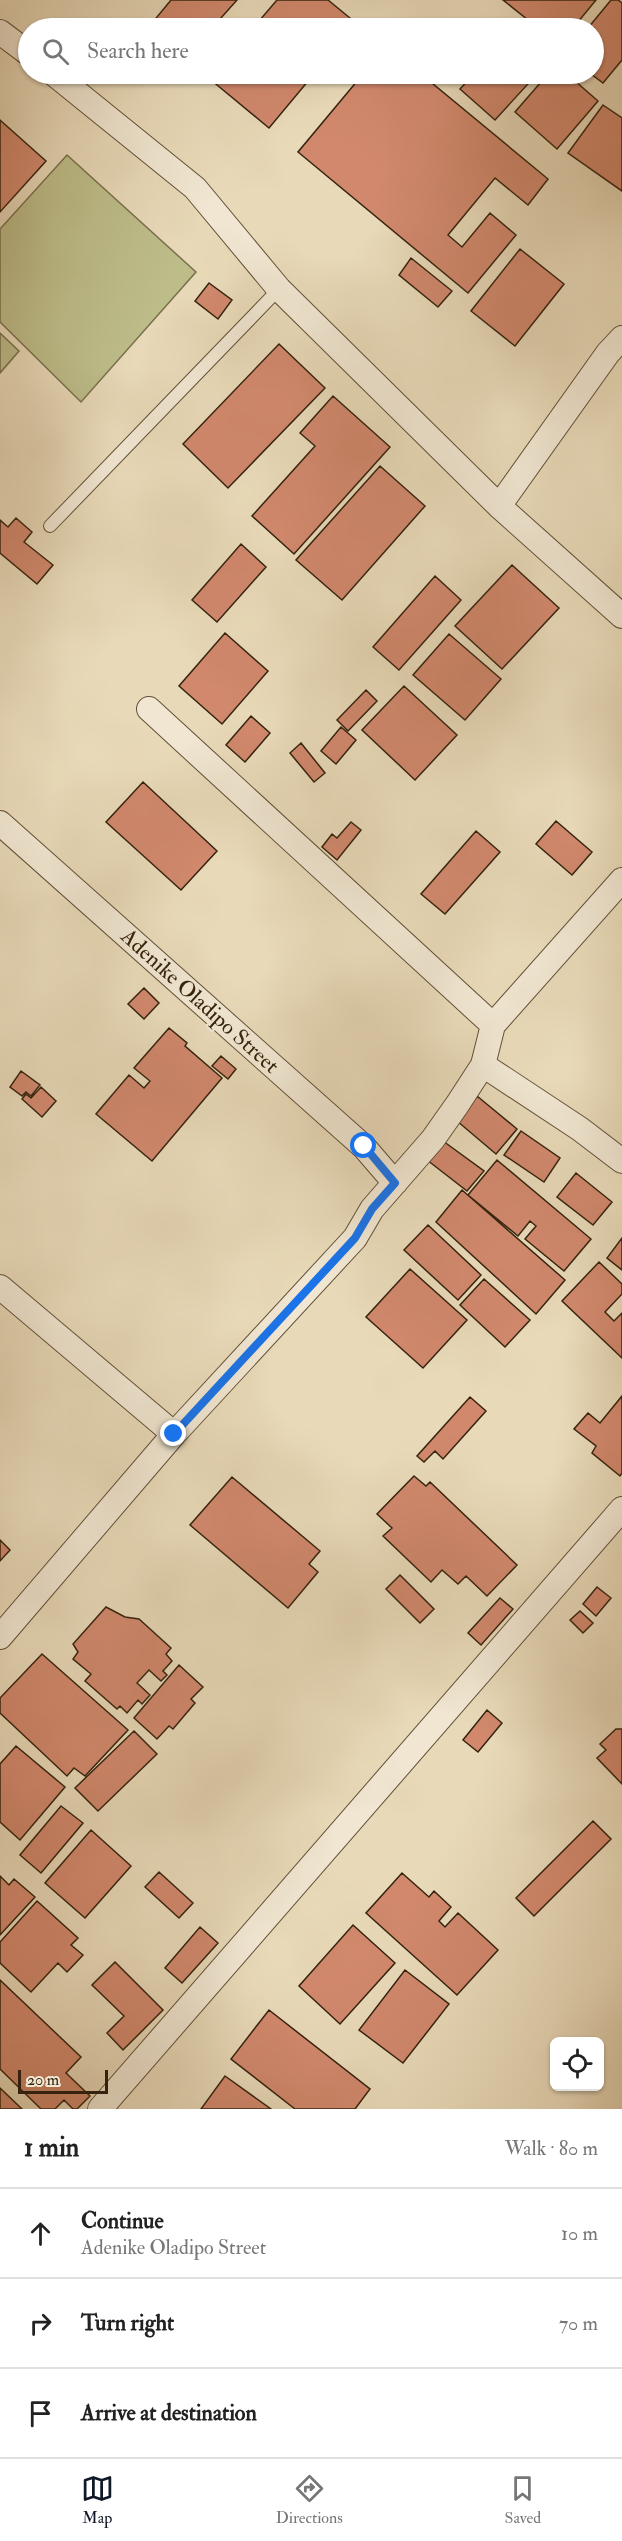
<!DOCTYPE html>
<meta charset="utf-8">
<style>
body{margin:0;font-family:"IM FELL Double Pica",serif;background:#f2f2f2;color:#222}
.controls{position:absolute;right:18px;bottom:18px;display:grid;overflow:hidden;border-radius:9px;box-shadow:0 2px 4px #0004}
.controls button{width:54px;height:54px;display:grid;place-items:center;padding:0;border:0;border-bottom:2px solid #e0e0e0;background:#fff;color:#222;font:30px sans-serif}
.scale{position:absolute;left:18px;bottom:15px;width:90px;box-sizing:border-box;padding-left:6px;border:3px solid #35230e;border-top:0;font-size:16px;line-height:21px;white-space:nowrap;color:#35230e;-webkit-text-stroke:4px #f0e6d1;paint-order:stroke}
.stop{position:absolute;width:18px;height:18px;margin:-14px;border:4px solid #1a73e8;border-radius:50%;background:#fff}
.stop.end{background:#1a73e8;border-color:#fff;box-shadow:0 2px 6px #0008}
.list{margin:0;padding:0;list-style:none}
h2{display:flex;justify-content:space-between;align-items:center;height:78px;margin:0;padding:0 24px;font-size:26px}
h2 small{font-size:20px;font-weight:400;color:#767676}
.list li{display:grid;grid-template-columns:39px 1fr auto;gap:18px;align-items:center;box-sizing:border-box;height:90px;padding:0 24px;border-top:2px solid #e0e0e0}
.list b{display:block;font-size:22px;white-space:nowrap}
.list p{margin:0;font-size:20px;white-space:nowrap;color:#767676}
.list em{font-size:20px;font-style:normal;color:#767676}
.icon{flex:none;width:33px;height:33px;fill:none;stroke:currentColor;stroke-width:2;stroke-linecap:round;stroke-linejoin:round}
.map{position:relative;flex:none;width:622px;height:2109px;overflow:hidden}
.search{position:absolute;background:#fff;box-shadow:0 2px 4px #0004;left:18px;right:18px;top:18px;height:66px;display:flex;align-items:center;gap:15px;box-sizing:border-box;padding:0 21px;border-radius:33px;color:#767676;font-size:22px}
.sheet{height:348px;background:#fff}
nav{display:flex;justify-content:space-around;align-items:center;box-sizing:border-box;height:84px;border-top:2px solid #e0e0e0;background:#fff;font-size:16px;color:#767676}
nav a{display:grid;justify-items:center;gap:3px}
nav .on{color:#111827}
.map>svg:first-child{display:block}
</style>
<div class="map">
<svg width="622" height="2109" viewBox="0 0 622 2109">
<rect width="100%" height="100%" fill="#e8d9b8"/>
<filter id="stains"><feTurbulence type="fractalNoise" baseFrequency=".00333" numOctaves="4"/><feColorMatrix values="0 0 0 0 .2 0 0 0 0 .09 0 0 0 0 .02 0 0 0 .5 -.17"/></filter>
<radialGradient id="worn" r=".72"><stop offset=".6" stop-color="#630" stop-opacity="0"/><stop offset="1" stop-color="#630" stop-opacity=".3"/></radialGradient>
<path fill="#bdbd8a" stroke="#79704c" stroke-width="1.5" d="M67,155L196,272L81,402L0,322V229Z
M0,333L19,351L0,373Z"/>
<path fill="#d1886d" stroke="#35230e" stroke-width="1.5" d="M171,0H237L212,28H159L152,23Z
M277,0H328L356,23L351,28H253Z
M503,0H596L573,28H538Z
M611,0H618L622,3V60L603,83L591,74H594V28H588Z
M216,74H314L269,128L211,80Z
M363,74H421L548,179L528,205L495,178L448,235L462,247L490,213L516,235L468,293L298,152Z
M474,74H537L495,120L460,89Z
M548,74H567L598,101L557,149L515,112Z
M603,105L622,118V191L568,153Z
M0,120L46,161L0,212Z
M520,249L564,284L515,346L471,311Z
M411,258L452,291L438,307L399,275Z
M209,283L232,300L218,319L195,301Z
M279,344L325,388L228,488L183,444Z
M333,396L390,447L294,554L252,516L315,446L300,433Z
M380,466L425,506L342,600L296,560Z
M16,518L32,532L24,542L53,565L37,584L0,553V520L8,527Z
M241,544L266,567L217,622L192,600Z
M512,565L559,608L502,669L455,626Z
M435,576L461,600L399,670L373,647Z
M225,633L268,671L222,724L179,686Z
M449,634L501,679L465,720L413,675Z
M404,686L457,735L415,780L362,730Z
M366,690L377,701L348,731L337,720Z
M251,716L270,733L245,762L226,745Z
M341,727L356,740L336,764L321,751Z
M301,743L325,773L314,782L290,753Z
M143,782L217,851L181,890L106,822Z
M556,821L592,852L572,875L536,844Z
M351,822L361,830L337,860L322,847L332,834L337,838Z
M476,831L500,852L445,914L421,894Z
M144,988L159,1003L144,1019L128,1004Z
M169,1028L187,1043L185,1046L222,1078L152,1161L96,1114L129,1075L144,1088L150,1081L134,1068Z
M221,1056L236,1069L228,1079L212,1066Z
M21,1071L40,1085L31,1096L26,1092L22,1096L10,1087Z
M41,1087L56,1101L42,1117L22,1099L26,1094L31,1098Z
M477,1096L517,1129L496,1154L457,1121Z
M521,1131L560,1158L544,1182L504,1155Z
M443,1141L484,1171L467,1191L427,1160Z
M497,1160L591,1239L564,1271L525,1239L536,1226L530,1221L518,1236L468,1195Z
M576,1173L612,1202L593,1225L557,1197Z
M462,1190L565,1280L536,1314L436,1222Z
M428,1225L481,1275L458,1300L404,1250Z
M622,1238V1270L607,1258Z
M599,1262L622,1284V1294L605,1312L614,1321L622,1313V1358L562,1301Z
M410,1269L467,1320L423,1368L366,1317Z
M484,1279L530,1320L505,1347L460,1305Z
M622,1396V1473L620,1476L592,1453L596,1446L574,1429L588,1413L600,1423Z
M470,1397L486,1411L443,1459L435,1451L424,1462L417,1456Z
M414,1476L426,1486L430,1482L517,1565L487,1596L466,1576L458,1584L442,1570L431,1582L383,1536L392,1528L377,1514Z
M232,1477L320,1551L309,1564L318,1572L288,1608L190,1525Z
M0,1540L10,1550L0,1561Z
M400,1575L434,1609L420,1623L386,1589Z
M597,1587L611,1598L596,1616L583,1604Z
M500,1598L513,1609L481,1645L468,1633Z
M106,1607L125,1617L139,1619L171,1648L166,1654L172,1661L163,1671L167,1675L161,1681L149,1670L137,1683L150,1695L142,1704L138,1700L127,1713L120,1706L117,1709L85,1681L91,1674L73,1659L78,1652L73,1644Z
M580,1611L593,1623L583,1633L570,1620Z
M42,1654L128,1730L85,1776L74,1768L67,1776L0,1713V1698Z
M179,1665L203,1687L191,1699L195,1703L173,1729L169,1726L157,1739L134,1718Z
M487,1710L502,1723L478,1752L463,1740Z
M616,1729H622V1784L597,1758L606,1750L600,1744Z
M134,1731L157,1754L98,1811L75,1788Z
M16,1746L65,1787L20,1840L0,1822V1764Z
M61,1806L83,1823L41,1873L20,1855Z
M593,1821L611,1839L534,1916L516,1898Z
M91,1830L131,1866L85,1918L45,1883Z
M159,1872L193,1903L179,1918L145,1887Z
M402,1873L429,1897L434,1891L451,1907L439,1921L445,1927L458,1913L498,1950L457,1995L366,1913Z
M0,1876L9,1885L14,1879L35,1897L0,1935Z
M37,1901L78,1938L71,1945L83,1955L67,1972L58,1963L31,1992L0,1963V1942Z
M353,1925L395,1963L340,2024L299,1986Z
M200,1927L218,1943L182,1983L165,1968Z
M115,1962L163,2010L123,2050L107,2033L124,2016L92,1985Z
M405,1970L449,2004L403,2063L359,2030Z
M0,1980L81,2057L66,2073L90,2096L77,2109H73L64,2100L55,2109H41L0,2069Z
M269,2010L370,2089L355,2109H295L231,2059Z
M225,2076L271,2109H201Z
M0,2088L22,2109H0Z"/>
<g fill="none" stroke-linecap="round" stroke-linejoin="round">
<defs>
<path id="lane" d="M50,526L279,289"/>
<path id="street" d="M0,32L28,53
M54,74L195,188L279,289L499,506L622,616
M499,506L608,353L622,338
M149,709L493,1025
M0,823L364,1147L395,1183
M483,1065L580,1129L622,1161
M0,1287L174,1434
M0,1637L174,1434L355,1238L372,1209L433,1139L457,1105L483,1065L493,1025L622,880
M100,2109L622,1509"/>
</defs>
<use href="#lane" stroke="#625038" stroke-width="14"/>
<use href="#street" stroke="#625038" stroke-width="26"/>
<use href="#lane" stroke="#f0e6d1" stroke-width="12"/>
<use href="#street" stroke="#f0e6d1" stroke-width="24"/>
</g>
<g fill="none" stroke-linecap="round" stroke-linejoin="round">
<path stroke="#1a73e8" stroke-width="8" d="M174,1434L355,1238L372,1209L395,1183L364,1146"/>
</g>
<g text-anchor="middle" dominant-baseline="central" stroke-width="4.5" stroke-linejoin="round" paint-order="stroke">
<g font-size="22" fill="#35230e" stroke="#f0e6d1">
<text transform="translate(200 1001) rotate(42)">Adenike Oladipo Street</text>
</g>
</g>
<rect width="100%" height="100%" filter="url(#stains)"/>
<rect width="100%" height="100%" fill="url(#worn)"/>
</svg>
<div class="controls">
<button><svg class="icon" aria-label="locate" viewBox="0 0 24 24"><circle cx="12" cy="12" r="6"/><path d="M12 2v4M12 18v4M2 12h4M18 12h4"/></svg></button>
</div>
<div class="scale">20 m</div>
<div class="stop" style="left:364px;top:1146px"></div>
<div class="stop end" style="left:174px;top:1434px"></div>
<div class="search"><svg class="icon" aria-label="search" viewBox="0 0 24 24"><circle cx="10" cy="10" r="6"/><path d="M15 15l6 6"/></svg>Search here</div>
</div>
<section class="sheet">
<h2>1 min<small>Walk · 80 m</small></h2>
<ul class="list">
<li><svg class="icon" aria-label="ahead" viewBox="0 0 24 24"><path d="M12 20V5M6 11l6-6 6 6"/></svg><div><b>Continue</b><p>Adenike Oladipo Street</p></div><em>10 m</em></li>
<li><svg class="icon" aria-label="right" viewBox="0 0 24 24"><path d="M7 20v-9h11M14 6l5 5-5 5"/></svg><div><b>Turn right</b></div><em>70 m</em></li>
<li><svg class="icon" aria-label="arrive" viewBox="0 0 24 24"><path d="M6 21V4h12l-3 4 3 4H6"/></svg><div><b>Arrive at destination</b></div></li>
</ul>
</section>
<nav>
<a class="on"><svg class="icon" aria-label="map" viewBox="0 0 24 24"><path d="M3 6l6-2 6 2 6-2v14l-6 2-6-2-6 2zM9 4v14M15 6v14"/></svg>Map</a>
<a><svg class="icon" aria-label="directions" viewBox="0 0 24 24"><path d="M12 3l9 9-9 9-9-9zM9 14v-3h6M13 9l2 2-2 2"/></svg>Directions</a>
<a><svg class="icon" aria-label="saved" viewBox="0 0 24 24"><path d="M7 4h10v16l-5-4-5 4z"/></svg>Saved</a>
</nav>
